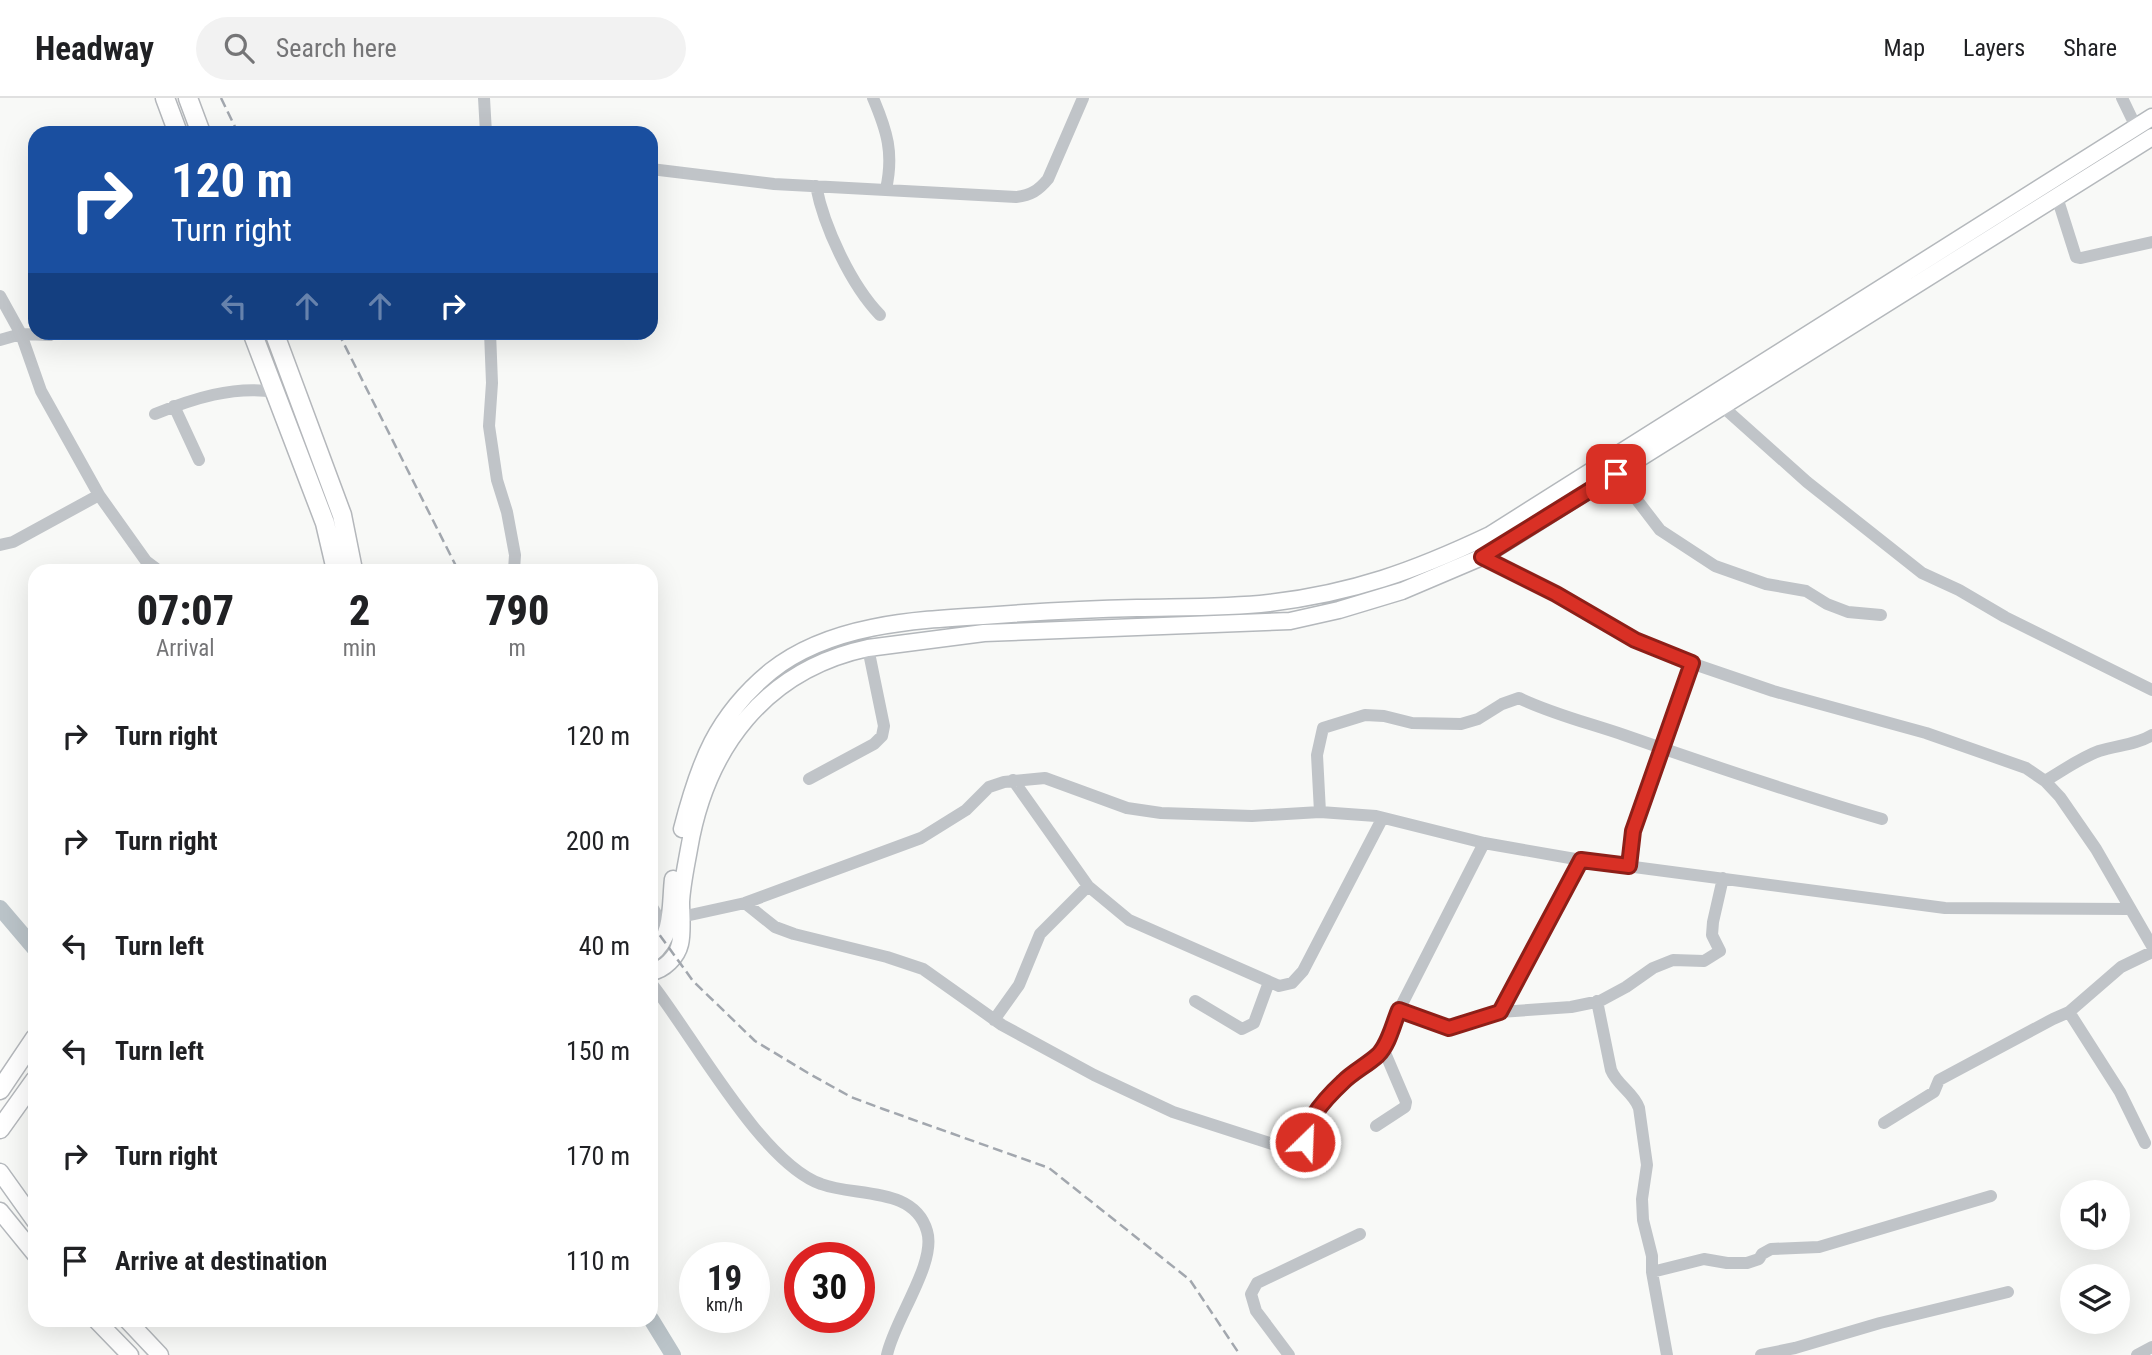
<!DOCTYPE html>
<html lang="en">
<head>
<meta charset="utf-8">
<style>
	:root { --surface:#fff; --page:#f2f2f2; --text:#202124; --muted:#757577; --line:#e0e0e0 }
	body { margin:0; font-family:"Roboto Condensed",sans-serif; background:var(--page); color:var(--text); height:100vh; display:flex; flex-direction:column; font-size:26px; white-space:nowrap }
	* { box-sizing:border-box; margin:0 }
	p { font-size:23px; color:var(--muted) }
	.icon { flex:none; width:38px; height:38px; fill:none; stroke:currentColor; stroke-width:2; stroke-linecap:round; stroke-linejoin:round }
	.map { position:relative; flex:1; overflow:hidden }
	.side { position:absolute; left:28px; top:466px; width:630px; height:763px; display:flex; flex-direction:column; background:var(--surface); border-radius:21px; box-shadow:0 7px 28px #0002 }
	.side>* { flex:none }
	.top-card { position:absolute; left:28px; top:28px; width:630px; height:214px; border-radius:21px; box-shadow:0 7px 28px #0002; background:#1a4fa0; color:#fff; overflow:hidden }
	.controls { position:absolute; left:2060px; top:1082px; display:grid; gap:14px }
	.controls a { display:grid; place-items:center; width:70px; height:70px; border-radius:50%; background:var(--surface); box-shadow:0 7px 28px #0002; font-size:35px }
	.speed { position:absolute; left:679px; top:1144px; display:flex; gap:14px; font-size:35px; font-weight:700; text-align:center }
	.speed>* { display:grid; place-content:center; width:91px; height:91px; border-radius:50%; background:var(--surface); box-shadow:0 7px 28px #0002; line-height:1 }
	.speed small { font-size:18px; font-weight:400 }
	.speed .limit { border:10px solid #d22; background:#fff; color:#111 }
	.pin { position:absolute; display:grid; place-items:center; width:60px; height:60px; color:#fff; margin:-30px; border-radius:14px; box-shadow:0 4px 10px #0006 }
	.me { position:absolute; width:77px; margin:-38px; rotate:24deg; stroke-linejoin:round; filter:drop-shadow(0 0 5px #0008) }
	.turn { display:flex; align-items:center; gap:24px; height:147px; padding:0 28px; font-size:32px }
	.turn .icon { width:91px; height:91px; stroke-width:2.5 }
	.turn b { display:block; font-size:49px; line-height:60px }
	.lanes { display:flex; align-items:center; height:66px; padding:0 28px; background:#0003; justify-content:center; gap:35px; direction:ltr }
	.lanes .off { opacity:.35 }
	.eta { display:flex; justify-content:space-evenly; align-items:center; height:119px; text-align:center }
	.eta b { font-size:42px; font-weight:800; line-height:49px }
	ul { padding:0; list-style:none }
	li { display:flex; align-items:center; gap:21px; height:105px; padding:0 28px }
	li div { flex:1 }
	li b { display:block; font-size:26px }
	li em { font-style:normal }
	header { display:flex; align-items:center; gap:42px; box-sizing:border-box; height:98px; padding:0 35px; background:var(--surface); border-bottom:2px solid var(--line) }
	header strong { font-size:33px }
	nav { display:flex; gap:38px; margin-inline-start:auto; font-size:24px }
	.search { width:490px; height:63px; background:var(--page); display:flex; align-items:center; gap:18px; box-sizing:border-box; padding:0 24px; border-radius:38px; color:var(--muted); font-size:26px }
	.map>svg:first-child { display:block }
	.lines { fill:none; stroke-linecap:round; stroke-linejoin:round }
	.river { stroke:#bac3c8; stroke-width:16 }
	.major-casing { stroke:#b4b8bc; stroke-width:19 }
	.highway-casing { stroke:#b4b7bb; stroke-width:21 }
	.minor { stroke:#c0c4c8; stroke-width:12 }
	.major { stroke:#fff; stroke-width:16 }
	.highway { stroke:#fff; stroke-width:18 }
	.rail { stroke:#a2a7ae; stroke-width:2.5; stroke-dasharray:10 5; stroke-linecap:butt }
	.route-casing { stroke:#8d1f18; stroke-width:18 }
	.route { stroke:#d93025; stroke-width:12 }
</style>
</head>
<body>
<header>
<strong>Headway</strong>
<div class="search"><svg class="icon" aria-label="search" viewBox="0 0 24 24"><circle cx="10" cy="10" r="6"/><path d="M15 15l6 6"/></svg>Search here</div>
<nav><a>Map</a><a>Layers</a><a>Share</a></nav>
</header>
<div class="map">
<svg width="2152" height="1257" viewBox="0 0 2152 1257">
	<rect width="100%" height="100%" fill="#f8f9f7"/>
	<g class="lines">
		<path class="river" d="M 0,810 L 35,851
			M 651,1221 L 673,1257"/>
		<g class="major-casing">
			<path id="major" d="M 682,731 C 699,665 716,618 771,573 C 829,527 912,522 983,518 C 1034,514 1086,511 1137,510 C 1181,509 1225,510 1269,505 C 1353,495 1414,473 1490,437 L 2152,19
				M 651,856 C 674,839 670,806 673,781
				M 651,874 C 664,872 677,859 680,846 C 683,833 681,818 681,804 C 682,786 686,768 689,751 C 706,650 765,572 868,550 L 984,535 L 1290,523 L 1339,512 L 1402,493 L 1482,459 L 2152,39
				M 0,1074 L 35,1123
				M 0,1113 L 35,1156
				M 96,1222 L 130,1257
				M 127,1222 L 160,1257"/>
		</g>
		<g class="highway-casing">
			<path id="highway" d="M 165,0 L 178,35
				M 188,0 L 201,35
				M 252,234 L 325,425 L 336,472
				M 274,234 L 342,417 L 353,472
				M 0,992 L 35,940
				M 0,1031 L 35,982"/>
		</g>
		<path class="minor" d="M 484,0 L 486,35
			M 873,0 C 887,33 894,55 886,91
			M 2122,0 L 2136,29
			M 651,71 L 774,86 L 1016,99 C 1031,97 1038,93 1048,81 L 1083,0
			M 816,88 C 824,129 851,187 880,217
			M 2057,99 L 2076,159 L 2081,160 L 2152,144
			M 0,198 L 21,236 L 41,293 L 99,397 L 146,463 L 158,472
			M 490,234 L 492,285 L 489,328 L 497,382 L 507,414 L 515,457 L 514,472
			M 0,242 L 21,236 L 50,237 L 55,234
			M 174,308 L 199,362
			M 1722,308 L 1807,384 L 1922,475 L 1959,492 L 2005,519 L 2152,592
			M 155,316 C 192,301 234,287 275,294
			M 1617,376 L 1660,432 L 1715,468 L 1766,486 L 1806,493 L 1827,506 L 1848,514 L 1881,517
			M 0,447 L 13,444 L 99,397
			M 1482,459 L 1556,496 L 1635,542 L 1691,565 L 1773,593 L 1926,635 L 2026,670 L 2045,683 L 2060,699 L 2096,751 L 2152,848
			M 809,681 L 874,646 L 882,638 L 884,628 L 868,550
			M 1013,682 L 1088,788 L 1129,822 L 1279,888 L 1292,885 L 1303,873 L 1382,721
			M 2045,683 C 2062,673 2080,660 2099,653 C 2117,647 2136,647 2152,637
			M 1320,714 L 1317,657 L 1323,630 L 1365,617 L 1384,618 L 1412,625 L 1461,626 L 1478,621 L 1502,606 L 1519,600 C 1552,616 1589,625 1624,637 C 1710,667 1795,696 1882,721
			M 1630,768 L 1633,733 L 1691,565
			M 745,805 L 775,829 L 794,836 L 887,859 L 923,871 L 1002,927 L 1094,977 L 1173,1014 L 1291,1052 L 1296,1052 L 1305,1044 L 1305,1035 L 1315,1017 L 1342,985 L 1377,957 L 1383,950 L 1399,912 L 1484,745
			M 651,807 L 667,835
			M 681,819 L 745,805 L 921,740 L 966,712 L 989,689 L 1004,684 L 1045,680 L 1127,710 L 1161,715 L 1252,718 L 1320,714 L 1376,718 L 1484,745 L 1581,762 L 1945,810 L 2129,811
			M 651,885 C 692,936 761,1065 821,1086 C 855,1099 914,1088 927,1133 C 937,1165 894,1222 887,1257
			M 1195,903 L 1242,931 L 1254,925 L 1269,884
			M 1597,903 L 1611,972 C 1617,987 1634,995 1639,1010 L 1647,1067 L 1642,1101 L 1643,1122 L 1652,1158 L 1652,1174 L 1667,1257
			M 1399,912 L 1449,930 L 1500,914 L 1571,909 L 1600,903 L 1626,889 L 1653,870 L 1673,862 L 1704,863 L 1720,853 L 1712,837 L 1713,824 L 1723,780
			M 1500,914 L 1581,762
			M 2069,914 L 2120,994 L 2145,1045
			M 994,922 L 1019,887 L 1040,836 L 1088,788
			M 1884,1025 L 1934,994 L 1939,982 L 2053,921 L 2069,914 L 2121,869 L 2152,854
			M 1376,1028 L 1405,1009 L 1406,1004 L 1383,950
			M 1652,1174 L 1704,1161 L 1727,1165 L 1747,1165 L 1759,1161 L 1762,1156 L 1771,1151 L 1819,1149 L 1991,1098
			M 1289,1257 L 1256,1213 L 1251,1196 L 1257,1185 L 1360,1136
			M 1761,1257 L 1795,1250 L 1880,1225 L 2008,1194
			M 2137,1257 L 2152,1249"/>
		<use href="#major" class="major"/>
		<use href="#highway" class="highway"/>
		<path class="rail" d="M 221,0 L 238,35
			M 338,234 L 458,472
			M 651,825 L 693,883 L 755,943 L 808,975 L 851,999 L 883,1011 L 1049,1070 L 1190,1182 L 1240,1257"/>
	</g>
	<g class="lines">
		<g class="route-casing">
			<path id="route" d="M 1305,1044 C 1304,1023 1328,998 1343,984 C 1353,974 1367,967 1378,957 C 1389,946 1393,926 1399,912 L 1449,930 L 1500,914 L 1581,762 L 1629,768 L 1633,733 L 1692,565 L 1635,542 L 1556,496 L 1482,459 L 1616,376"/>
		</g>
		<use href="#route" class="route"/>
	</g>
</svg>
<div class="controls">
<a><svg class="icon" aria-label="sound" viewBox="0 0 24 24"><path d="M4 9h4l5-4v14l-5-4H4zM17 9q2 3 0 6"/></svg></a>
<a><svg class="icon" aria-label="layers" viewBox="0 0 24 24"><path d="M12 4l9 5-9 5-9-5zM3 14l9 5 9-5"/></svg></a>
</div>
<div class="speed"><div>19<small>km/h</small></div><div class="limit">30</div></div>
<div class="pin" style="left:1616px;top:376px;background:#d93025"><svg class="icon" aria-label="arrive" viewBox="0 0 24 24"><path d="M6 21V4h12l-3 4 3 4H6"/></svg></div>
<svg class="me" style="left:1305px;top:1044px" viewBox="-20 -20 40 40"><circle r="17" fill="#d93025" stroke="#fff" stroke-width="3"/><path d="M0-11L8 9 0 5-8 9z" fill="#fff"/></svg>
<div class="top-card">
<div class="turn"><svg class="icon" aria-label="right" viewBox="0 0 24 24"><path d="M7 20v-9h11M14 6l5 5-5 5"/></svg><div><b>120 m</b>Turn right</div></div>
<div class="lanes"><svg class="icon off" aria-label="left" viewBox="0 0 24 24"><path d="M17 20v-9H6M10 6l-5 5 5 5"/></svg><svg class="icon off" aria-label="ahead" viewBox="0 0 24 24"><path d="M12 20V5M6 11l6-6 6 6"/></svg><svg class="icon off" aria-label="ahead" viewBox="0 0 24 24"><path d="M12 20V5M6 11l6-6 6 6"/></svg><svg class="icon" aria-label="right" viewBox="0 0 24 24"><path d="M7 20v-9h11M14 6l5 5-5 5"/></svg></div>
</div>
<section class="side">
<div class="eta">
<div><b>07:07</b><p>Arrival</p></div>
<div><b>2</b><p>min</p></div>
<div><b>790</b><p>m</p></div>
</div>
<ul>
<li><svg class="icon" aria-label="right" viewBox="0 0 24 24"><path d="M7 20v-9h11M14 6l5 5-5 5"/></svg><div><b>Turn right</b></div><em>120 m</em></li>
<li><svg class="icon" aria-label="right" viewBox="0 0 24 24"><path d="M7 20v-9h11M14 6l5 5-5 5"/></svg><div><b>Turn right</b></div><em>200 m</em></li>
<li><svg class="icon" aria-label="left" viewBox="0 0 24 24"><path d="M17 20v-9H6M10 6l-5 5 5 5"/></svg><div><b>Turn left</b></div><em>40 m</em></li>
<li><svg class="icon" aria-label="left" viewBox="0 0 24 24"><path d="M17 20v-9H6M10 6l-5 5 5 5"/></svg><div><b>Turn left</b></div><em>150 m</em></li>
<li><svg class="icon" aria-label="right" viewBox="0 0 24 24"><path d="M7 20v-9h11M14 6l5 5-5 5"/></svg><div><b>Turn right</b></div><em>170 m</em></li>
<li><svg class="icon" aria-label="arrive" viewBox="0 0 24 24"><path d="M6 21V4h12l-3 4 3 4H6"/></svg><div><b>Arrive at destination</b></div><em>110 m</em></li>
</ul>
</section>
</div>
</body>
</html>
